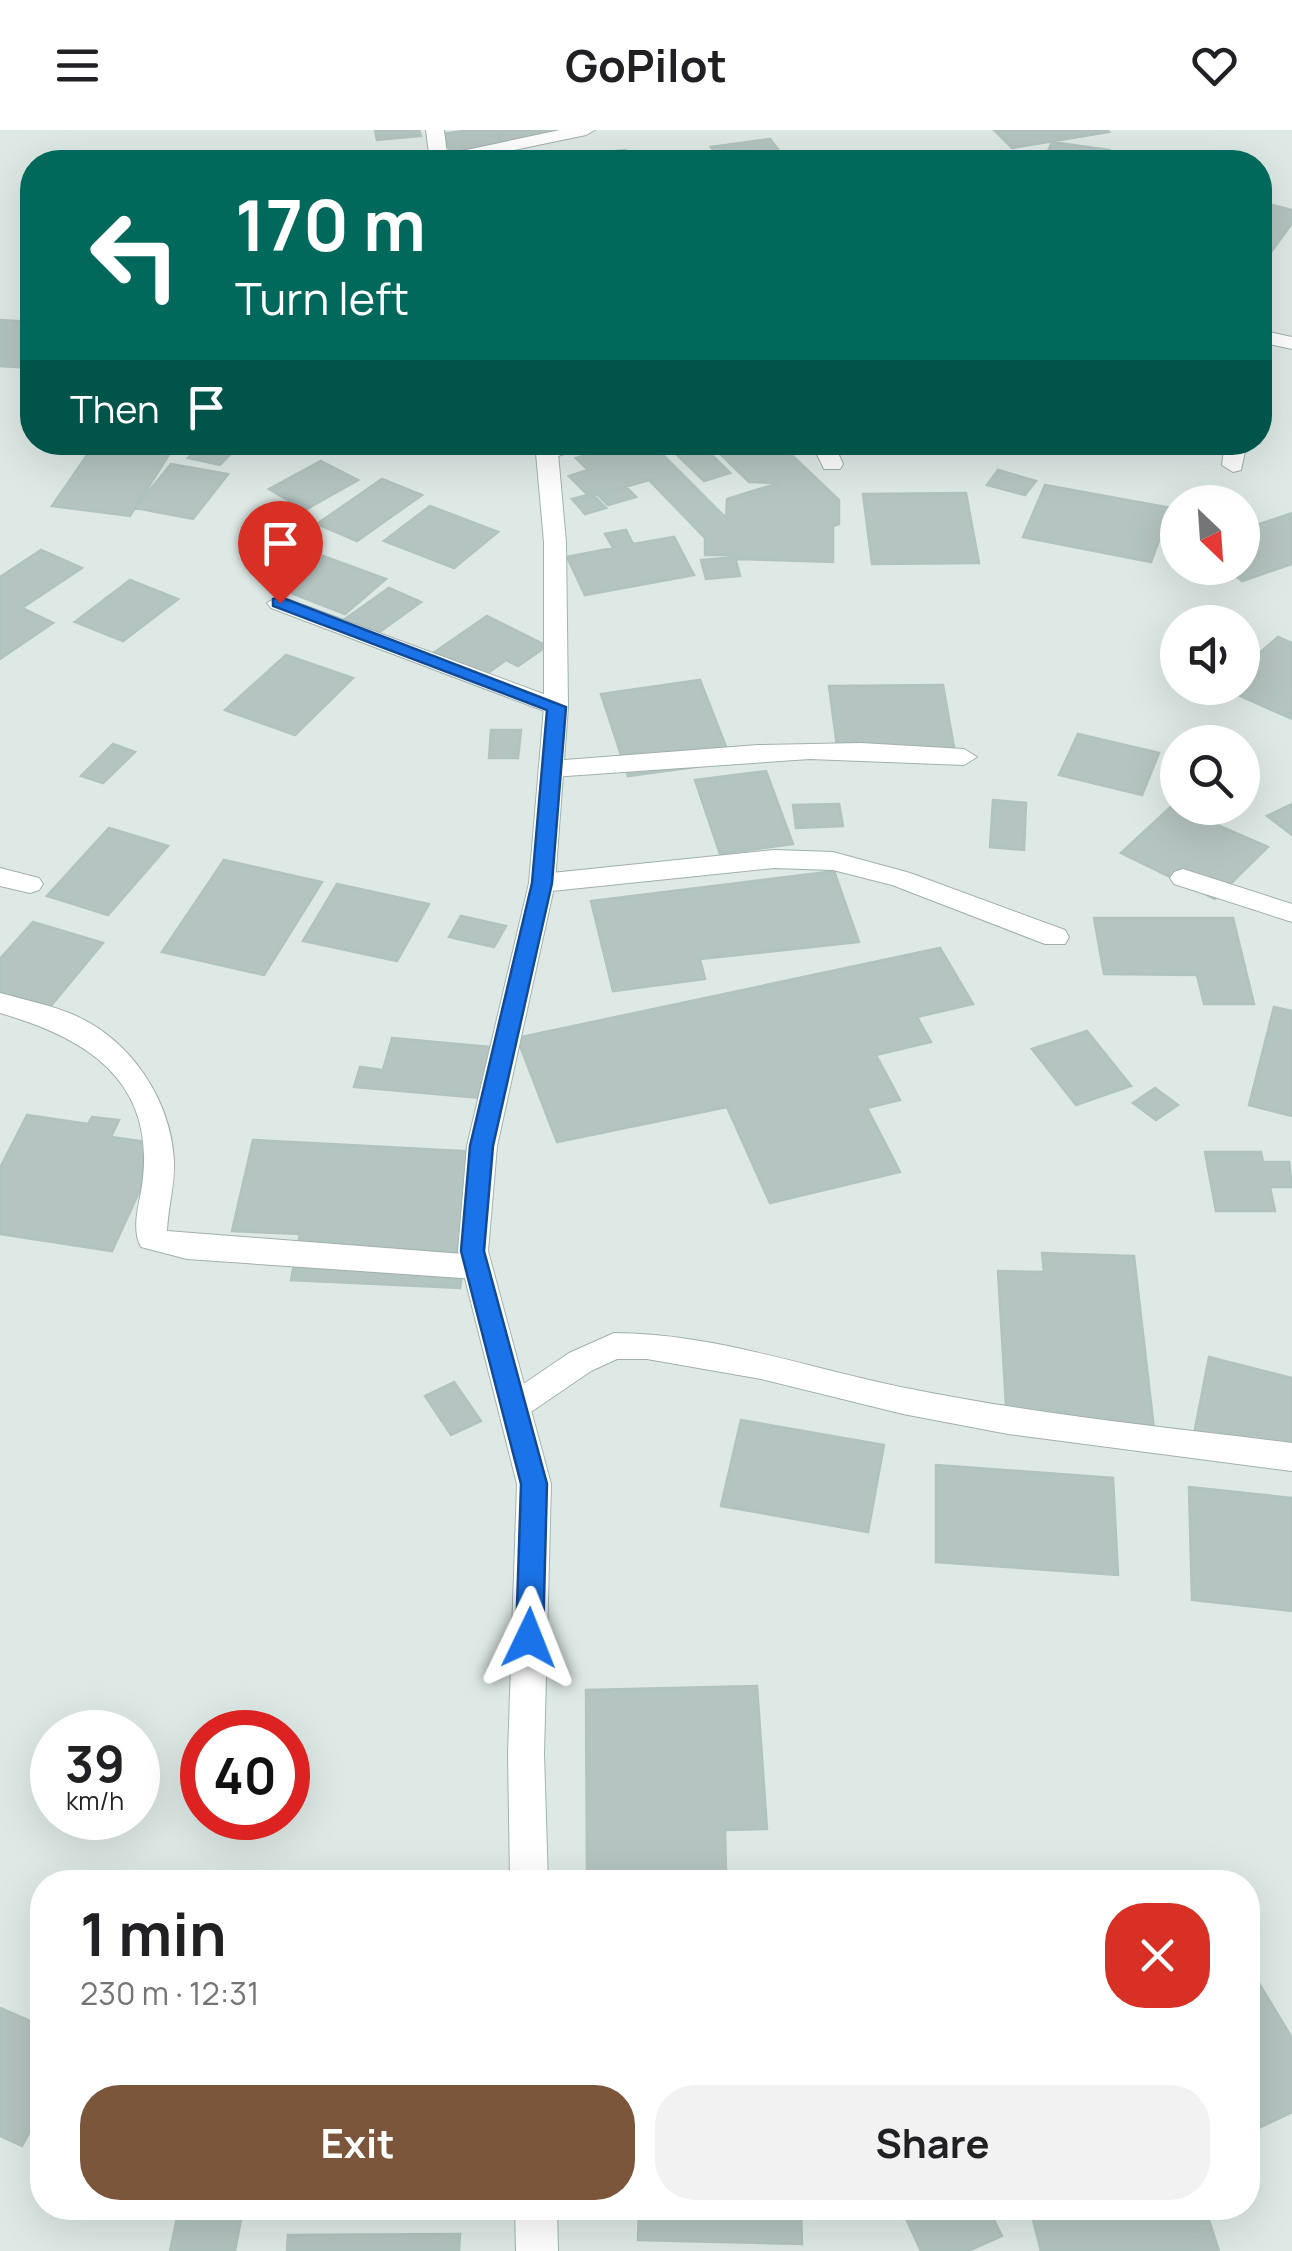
<!DOCTYPE html>
<html lang="en">
<head>
<meta charset="utf-8">
<style>
	:root { --surface:#fff; --page:#f2f2f2; --text:#202124; --muted:#757577; --accent:#7c563b }
	body { margin:0; font-family:Manrope,sans-serif; background:var(--page); color:var(--text); height:100vh; display:flex; flex-direction:column; font-size:38px; white-space:nowrap }
	* { box-sizing:border-box; margin:0 }
	p { font-size:32px; color:var(--muted) }
	.icon { flex:none; width:55px; height:55px; fill:none; stroke:currentColor; stroke-width:2; stroke-linecap:round; stroke-linejoin:round }
	.map { position:relative; flex:1; overflow:hidden }
	.side { position:absolute; left:30px; top:1740px; width:1230px; height:350px; display:flex; flex-direction:column; background:var(--surface); border-radius:40px; box-shadow:0 10px 40px #0002 }
	.side>* { flex:none }
	.guide { position:absolute; left:20px; top:20px; width:1252px; height:305px; border-radius:40px; box-shadow:0 10px 40px #0002; background:#00695c; color:#fff; overflow:hidden }
	.needle { width:65px; rotate:155deg }
	.controls { position:absolute; left:1160px; top:355px; display:grid; gap:20px }
	.controls a { display:grid; place-items:center; width:100px; height:100px; border-radius:50%; background:var(--surface); box-shadow:0 10px 40px #0002; font-size:50px }
	.speed { position:absolute; left:30px; top:1580px; display:flex; gap:20px; font-size:50px; font-weight:700; text-align:center }
	.speed>* { display:grid; place-content:center; width:130px; height:130px; border-radius:50%; background:var(--surface); box-shadow:0 10px 40px #0002; line-height:1 }
	.speed small { font-size:25px; font-weight:400 }
	.speed .limit { border:15px solid #d22; background:#fff; color:#111 }
	.pin { position:absolute; display:grid; place-items:center; width:85px; height:85px; color:#fff; margin:-102px -42px; border-radius:50% 50% 50% 0; rotate:-45deg; box-shadow:0 0 10px #0007 }
	.pin .icon { rotate:45deg }
	.me { position:absolute; width:110px; margin:-55px; rotate:2deg; stroke-linejoin:round; filter:drop-shadow(0 0 8px #0008) }
	.turn { display:flex; align-items:center; gap:35px; height:210px; padding:0 50px; font-size:45px }
	.turn .icon { width:130px; height:130px; stroke-width:2.5 }
	.turn b { display:block; font-size:70px; line-height:85px }
	.then { display:flex; align-items:center; height:95px; padding:0 50px; background:#0003; gap:20px; font-size:38px }
	.round { display:grid; place-items:center; flex:none; width:105px; height:105px; border-radius:40px; background:var(--page) }
	.summary { display:flex; align-items:center; justify-content:space-between; height:170px; padding:0 50px }
	h1 { font-size:60px; font-weight:700; line-height:75px }
	.button { display:flex; gap:20px; margin-top:auto; padding:20px 50px }
	.button a { flex:1; height:115px; border-radius:40px; background:var(--accent); color:#fff; font-size:40px; font-weight:700; line-height:115px; text-align:center }
	.button a+a { background:var(--page); color:var(--text) }
	header { display:flex; justify-content:space-between; align-items:center; height:130px; padding:0 50px; background:var(--surface); font-size:45px; font-weight:700 }
	.map>svg:first-child { display:block }
	.building { fill:#b4c4c0; stroke:#b1c3be; stroke-width:2.5 }
	.lines { fill:none; stroke-linecap:round; stroke-linejoin:round }
	.street-casing { stroke:#a1b0ae; stroke-width:2 }
	.secondary-casing { stroke:#9eb5b0; stroke-width:2 }
	.street { fill:#fff; fill-rule:evenodd }
	.secondary { fill:#fff; fill-rule:evenodd }
	.route { fill:#1a73e8; stroke:#114b97; stroke-width:2.5 }
</style>
</head>
<body>
<header><svg class="icon" aria-label="menu" viewBox="0 0 24 24"><path d="M4 6h16M4 12h16M4 18h16"/></svg>GoPilot<svg class="icon" aria-label="heart" viewBox="0 0 24 24"><path d="M12 20l-8-8c-3-5 5-10 8-4 3-6 11-1 8 4z"/></svg></header>
<div class="map">
<svg width="1292" height="2121" viewBox="0 0 1292 2121">
	<rect width="100%" height="100%" fill="#dee9e6"/>
	<path class="building" d="M 375,0 L 419,0 L 421,6 L 377,10 Z
		M 471,0 L 495,0 L 503,15 L 451,22 L 442,4 Z
		M 498,0 L 557,0 L 559,6 L 502,11 Z
		M 994,0 L 1107,0 L 1109,2 L 1012,18 Z
		M 770,9 L 788,32 L 721,32 L 711,17 Z
		M 1052,12 L 1109,20 L 1104,32 L 1083,32 L 1085,25 L 1071,23 L 1067,32 L 1043,32 Z
		M 626,20 L 631,32 L 575,32 L 572,25 Z
		M 699,22 L 707,32 L 644,30 Z
		M 1260,72 L 1292,80 L 1292,93 L 1269,125 L 1260,123 Z
		M 0,190 L 32,192 L 32,238 L 0,236 Z
		M 96,312 L 177,312 L 130,386 L 52,376 Z
		M 203,312 L 242,312 L 220,335 L 188,328 Z
		M 630,312 L 699,312 L 730,343 L 704,351 L 669,317 L 658,320 L 726,388 L 727,369 L 779,353 L 749,352 L 708,312 L 778,312 L 839,370 L 839,394 L 833,396 L 833,432 L 737,429 L 733,425 L 705,425 L 705,408 L 649,350 L 590,367 L 569,346 L 588,340 L 576,328 Z
		M 321,331 L 358,350 L 305,380 L 269,359 Z
		M 171,334 L 228,344 L 193,389 L 135,378 Z
		M 998,340 L 1036,351 L 1025,365 L 987,355 Z
		M 382,349 L 422,365 L 357,411 L 317,394 Z
		M 1045,355 L 1171,378 L 1151,432 L 1023,407 Z
		M 626,357 L 636,367 L 608,375 L 598,365 Z
		M 966,363 L 979,433 L 872,434 L 863,364 Z
		M 592,364 L 606,378 L 585,384 L 572,369 Z
		M 430,376 L 498,402 L 454,438 L 384,411 Z
		M 1292,383 L 1292,434 L 1242,451 L 1226,438 L 1242,438 L 1242,400 Z
		M 626,400 L 633,414 L 674,407 L 694,445 L 585,465 L 567,427 L 613,418 L 605,404 Z
		M 41,420 L 82,438 L 22,478 L 53,493 L 0,529 L 0,447 Z
		M 312,422 L 386,449 L 345,484 L 270,455 Z
		M 735,427 L 740,446 L 706,449 L 701,430 Z
		M 130,450 L 178,469 L 123,511 L 75,492 Z
		M 389,458 L 421,472 L 374,506 L 342,491 Z
		M 487,486 L 547,516 L 518,536 L 506,530 L 474,553 L 426,528 Z
		M 1278,507 L 1292,513 L 1292,589 L 1223,558 L 1242,558 L 1242,538 Z
		M 286,525 L 353,548 L 295,605 L 225,580 Z
		M 700,550 L 732,632 L 628,646 L 601,564 Z
		M 943,555 L 955,623 L 838,624 L 829,556 Z
		M 491,600 L 521,600 L 518,628 L 489,628 Z
		M 1078,604 L 1159,623 L 1142,665 L 1059,645 Z
		M 113,614 L 135,622 L 103,653 L 81,646 Z
		M 766,641 L 793,714 L 720,724 L 695,650 Z
		M 993,670 L 1026,673 L 1024,720 L 990,717 Z
		M 1175,673 L 1178,678 L 1268,717 L 1215,769 L 1121,723 Z
		M 839,674 L 843,696 L 796,698 L 793,675 Z
		M 1292,674 L 1292,705 L 1267,686 Z
		M 109,698 L 168,716 L 108,785 L 47,766 Z
		M 224,730 L 322,752 L 264,845 L 162,822 Z
		M 834,741 L 859,812 L 700,829 L 705,849 L 613,861 L 591,771 Z
		M 337,754 L 429,774 L 397,831 L 303,811 Z
		M 461,786 L 506,796 L 494,817 L 449,807 Z
		M 1094,788 L 1233,788 L 1254,874 L 1204,874 L 1197,845 L 1104,844 Z
		M 33,792 L 103,813 L 40,889 L 0,876 L 0,829 Z
		M 940,818 L 973,874 L 917,887 L 931,912 L 876,925 L 900,970 L 867,978 L 900,1042 L 770,1073 L 727,977 L 557,1012 L 517,908 Z
		M 1274,877 L 1292,881 L 1292,986 L 1249,975 Z
		M 1087,901 L 1131,956 L 1076,975 L 1032,919 Z
		M 392,908 L 492,917 L 480,968 L 354,957 L 360,937 L 383,940 Z
		M 1155,958 L 1178,975 L 1156,990 L 1133,973 Z
		M 27,985 L 88,994 L 92,987 L 119,990 L 111,1007 L 161,1014 L 112,1121 L 0,1104 L 0,1038 Z
		M 253,1010 L 480,1022 L 460,1158 L 291,1150 L 300,1104 L 232,1101 Z
		M 1205,1022 L 1261,1022 L 1263,1032 L 1289,1032 L 1292,1057 L 1270,1057 L 1275,1081 L 1216,1081 Z
		M 1042,1123 L 1134,1126 L 1154,1299 L 1007,1292 L 998,1141 L 1044,1142 Z
		M 1209,1227 L 1292,1248 L 1292,1329 L 1194,1304 Z
		M 454,1252 L 481,1291 L 451,1305 L 425,1266 Z
		M 741,1290 L 884,1315 L 868,1402 L 721,1376 Z
		M 936,1335 L 1113,1348 L 1118,1445 L 936,1432 Z
		M 1189,1357 L 1292,1368 L 1292,1481 L 1192,1470 Z
		M 757,1556 L 767,1699 L 725,1700 L 726,1742 L 587,1746 L 586,1560 Z
		M 1248,1835 L 1292,1908 L 1292,1982 L 1248,2003 Z
		M 0,1878 L 42,1896 L 42,1980 L 22,2016 L 0,2006 Z
		M 179,2078 L 243,2079 L 235,2121 L 170,2121 Z
		M 639,2078 L 801,2078 L 802,2114 L 638,2110 Z
		M 901,2078 L 988,2078 L 1002,2106 L 968,2121 L 921,2121 Z
		M 1030,2078 L 1205,2078 L 1219,2121 L 1041,2121 Z
		M 460,2104 L 459,2121 L 287,2121 L 288,2105 Z"/>
	<g class="lines">
		<g class="street-casing">
			<path id="street" d="M 560,0 L 595,0 L 586,5 L 457,32 L 429,31 L 438,26 Z
				M 1260,200 L 1292,207 L 1292,219 L 1260,212 Z
				M 563,312 L 598,312 L 547,330 L 536,324 Z
				M 811,312 L 833,312 L 843,334 L 840,339 L 824,339 Z
				M 1225,312 L 1247,312 L 1241,340 L 1233,342 L 1222,335 Z
				M 279,466 L 565,572 L 568,577 L 565,582 L 547,582 L 271,478 L 267,473 Z
				M 861,613 L 964,619 L 977,627 L 964,635 L 810,629 L 552,647 L 539,639 L 552,631 L 758,615 Z
				M 774,720 L 833,722 L 910,743 L 1065,800 L 1069,807 L 1065,814 L 1045,814 L 892,755 L 833,740 L 774,738 L 542,762 L 533,759 L 529,753 L 533,747 L 542,744 Z
				M 0,738 L 39,748 L 43,754 L 39,760 L 30,763 L 0,756 Z
				M 1183,739 L 1292,774 L 1292,792 L 1174,754 L 1170,748 L 1174,742 Z
				M 0,863 C 25,870 51,875 74,885 C 131,910 171,970 174,1031 C 175,1055 168,1077 167,1101 L 476,1125 L 487,1129 L 491,1137 L 487,1145 L 476,1149 L 187,1129 L 141,1117 C 130,1097 141,1070 143,1048 C 154,948 83,907 0,883 Z
				M 614,1203 C 713,1203 810,1239 906,1258 C 1033,1284 1163,1297 1292,1313 L 1292,1341 L 1008,1304 L 903,1284 L 761,1249 L 647,1229 L 617,1229 L 591,1241 L 525,1286 L 514,1290 L 503,1286 L 498,1277 L 503,1268 L 569,1223 Z"/>
		</g>
		<g class="secondary-casing">
			<path id="secondary" d="M 426,0 L 444,0 L 448,32 L 430,32 Z
				M 535,312 L 557,312 L 566,412 L 568,577 L 555,753 L 497,1016 L 488,1121 L 551,1354 L 544,1624 L 548,1752 L 510,1752 L 508,1624 L 517,1354 L 458,1121 L 467,1016 L 529,753 L 544,577 L 544,412 Z
				M 515,2078 L 557,2078 L 558,2121 L 516,2121 Z"/>
		</g>
		<use href="#street" class="street"/>
		<use href="#secondary" class="secondary"/>
	</g>
	<path class="route" d="M 280,467 L 566,577 L 552,753 L 493,1016 L 484,1121 L 547,1354 L 543,1508 L 539,1517 L 529,1520 L 520,1517 L 516,1508 L 521,1354 L 461,1121 L 470,1016 L 532,753 L 547,580 L 273,476 L 273,469 Z"/>
</svg>
<div class="controls">
<a><svg class="needle" viewBox="-14 -14 28 28"><path d="M0-13l5 13h-10z" fill="#e53935"/><path d="M0 13l5-13h-10z" fill="#757577"/></svg></a>
<a><svg class="icon" aria-label="sound" viewBox="0 0 24 24"><path d="M4 9h4l5-4v14l-5-4H4zM17 9q2 3 0 6"/></svg></a>
<a><svg class="icon" aria-label="search" viewBox="0 0 24 24"><circle cx="10" cy="10" r="6"/><path d="M15 15l6 6"/></svg></a>
</div>
<div class="speed"><div>39<small>km/h</small></div><div class="limit">40</div></div>
<div class="pin" style="left:280px;top:473px;background:#d93025"><svg class="icon" aria-label="arrive" viewBox="0 0 24 24"><path d="M6 21V4h12l-3 4 3 4H6"/></svg></div>
<svg class="me" style="left:529px;top:1508px" viewBox="-20 -20 40 40"><path d="M0-17L14 15 0 8-14 15z" fill="#1a73e8" stroke="#fff" stroke-width="4"/></svg>
<div class="guide">
<div class="turn"><svg class="icon" aria-label="left" viewBox="0 0 24 24"><path d="M17 20v-9H6M10 6l-5 5 5 5"/></svg><div><b>170 m</b>Turn left</div></div>
<div class="then">Then<svg class="icon" aria-label="arrive" viewBox="0 0 24 24"><path d="M6 21V4h12l-3 4 3 4H6"/></svg></div>
</div>
<section class="side">
<div class="summary"><div><h1>1 min</h1><p>230 m · 12:31</p></div><a class="round" style="background:#d93025;color:#fff"><svg class="icon" aria-label="close" viewBox="0 0 24 24"><path d="M6 6l12 12M18 6L6 18"/></svg></a></div>
<div class="button"><a>Exit</a><a>Share</a></div>
</section>
</div>
</body>
</html>
